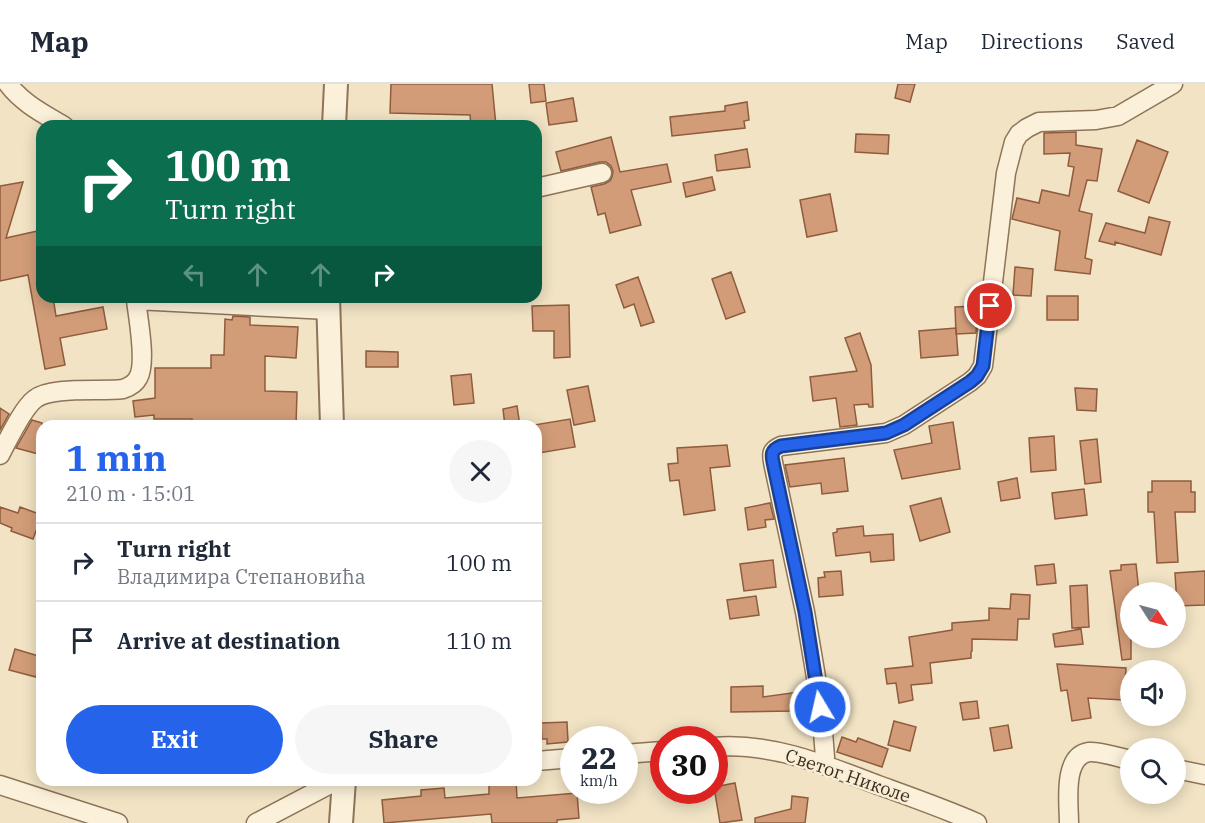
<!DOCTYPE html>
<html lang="en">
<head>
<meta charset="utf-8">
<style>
	:root { --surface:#fff; --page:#f6f6f7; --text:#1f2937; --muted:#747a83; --line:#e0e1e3; --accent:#2563eb }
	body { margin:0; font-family:"IBM Plex Serif",serif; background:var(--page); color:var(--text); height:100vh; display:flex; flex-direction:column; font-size:22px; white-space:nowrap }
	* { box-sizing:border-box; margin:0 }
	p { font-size:20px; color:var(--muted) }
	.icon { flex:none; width:33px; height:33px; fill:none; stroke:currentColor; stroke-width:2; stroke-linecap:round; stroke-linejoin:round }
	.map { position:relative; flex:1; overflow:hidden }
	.drawer { position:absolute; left:36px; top:336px; width:506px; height:366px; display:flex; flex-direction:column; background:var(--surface); border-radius:18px; box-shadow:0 3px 15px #0003 }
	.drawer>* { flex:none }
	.guide { position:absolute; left:36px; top:36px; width:506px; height:183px; border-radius:18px; box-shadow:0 3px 15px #0003; background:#0b6e4f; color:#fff; overflow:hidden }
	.needle { width:39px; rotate:126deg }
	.fabs { position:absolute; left:1120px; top:498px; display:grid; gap:12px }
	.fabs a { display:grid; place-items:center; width:66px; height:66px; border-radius:50%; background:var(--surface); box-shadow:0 3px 15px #0003; font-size:30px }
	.speed { position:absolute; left:560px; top:642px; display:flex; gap:12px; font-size:30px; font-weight:700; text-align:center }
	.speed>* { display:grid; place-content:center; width:78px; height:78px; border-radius:50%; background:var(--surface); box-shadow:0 3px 15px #0003; line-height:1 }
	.speed small { font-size:15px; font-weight:400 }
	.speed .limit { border:9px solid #d22; background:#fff; color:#111 }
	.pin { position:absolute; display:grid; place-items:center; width:51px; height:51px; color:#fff; margin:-26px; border:3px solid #fff; border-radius:50%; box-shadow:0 2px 6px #0007 }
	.me { position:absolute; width:66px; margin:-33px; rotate:351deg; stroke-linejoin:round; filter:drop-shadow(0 0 4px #0008) }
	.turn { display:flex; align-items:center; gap:21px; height:126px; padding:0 30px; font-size:27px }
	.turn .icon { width:78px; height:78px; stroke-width:2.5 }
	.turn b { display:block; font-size:42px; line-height:51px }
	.lanes { display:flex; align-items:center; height:57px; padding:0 30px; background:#0003; justify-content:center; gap:30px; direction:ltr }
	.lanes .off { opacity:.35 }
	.round { display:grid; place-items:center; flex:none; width:63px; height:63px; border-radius:32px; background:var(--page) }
	.overview { display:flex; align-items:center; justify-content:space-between; height:102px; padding:0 30px }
	h1 { font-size:36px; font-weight:700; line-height:45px; color:var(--accent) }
	.cta { display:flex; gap:12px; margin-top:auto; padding:12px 30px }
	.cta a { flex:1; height:69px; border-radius:36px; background:var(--accent); color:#fff; font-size:24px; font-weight:700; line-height:69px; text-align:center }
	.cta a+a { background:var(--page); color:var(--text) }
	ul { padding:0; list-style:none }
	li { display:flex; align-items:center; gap:18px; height:78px; padding:0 30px; border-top:2px solid var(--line) }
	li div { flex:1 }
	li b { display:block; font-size:22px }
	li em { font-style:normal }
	header { display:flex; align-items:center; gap:36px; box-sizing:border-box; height:84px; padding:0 30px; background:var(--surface); border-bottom:2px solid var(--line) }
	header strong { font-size:28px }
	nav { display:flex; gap:33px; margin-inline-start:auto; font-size:21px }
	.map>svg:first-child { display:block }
	.building { fill:#d29c78; stroke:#8f5c3d; stroke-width:1.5 }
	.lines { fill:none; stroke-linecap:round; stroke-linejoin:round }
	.minor-casing { stroke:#8e7459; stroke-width:21 }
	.tertiary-casing { stroke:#8e7459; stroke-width:26 }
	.minor { stroke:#fbf0d9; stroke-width:18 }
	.tertiary { stroke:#fbf0d9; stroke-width:22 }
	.route-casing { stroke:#184099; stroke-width:15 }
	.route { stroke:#2563eb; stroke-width:10 }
	.labels { text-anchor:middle; stroke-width:5; stroke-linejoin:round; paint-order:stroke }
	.street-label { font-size:18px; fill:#3d2c1e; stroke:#f8edd5 }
</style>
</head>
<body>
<header>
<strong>Map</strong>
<nav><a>Map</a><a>Directions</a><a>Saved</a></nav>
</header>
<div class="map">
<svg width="1205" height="739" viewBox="0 0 1205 739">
	<rect width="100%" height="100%" fill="#f1e3c4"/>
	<path class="building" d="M 391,0 L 492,0 L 496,42 L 471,42 L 470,31 L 390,29 Z
		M 529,0 L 544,0 L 546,17 L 531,19 Z
		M 898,0 L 915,0 L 910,18 L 895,14 Z
		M 573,14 L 577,37 L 549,41 L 546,19 Z
		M 747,18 L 749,36 L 744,37 L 745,44 L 672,52 L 670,33 L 725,27 L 725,22 Z
		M 1076,48 L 1076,61 L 1102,65 L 1097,97 L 1087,96 L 1079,127 L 1092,130 L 1085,174 L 1092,176 L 1090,190 L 1055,186 L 1060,147 L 1012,135 L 1017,114 L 1039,119 L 1042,106 L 1069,112 L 1074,83 L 1068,82 L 1070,69 L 1044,70 L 1044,49 Z
		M 856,50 L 889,51 L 888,70 L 855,68 Z
		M 611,53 L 620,88 L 667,80 L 671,98 L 631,106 L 641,141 L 610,149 L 605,129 L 598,131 L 591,103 L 604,100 L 610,97 L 612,93 L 613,87 L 611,82 L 606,78 L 600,78 L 561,87 L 556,68 Z
		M 1137,56 L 1168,68 L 1149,119 L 1118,107 Z
		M 747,65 L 750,83 L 717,87 L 715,71 Z
		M 712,93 L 715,106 L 686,113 L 683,99 Z
		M 23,98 L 6,154 L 42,146 L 42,213 L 53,213 L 56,232 L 103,223 L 107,245 L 60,254 L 65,281 L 45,285 L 28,191 L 0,197 L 0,102 Z
		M 830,110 L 837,147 L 807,153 L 800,116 Z
		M 1149,133 L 1170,138 L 1161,171 L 1115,158 L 1115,161 L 1099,157 L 1106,139 L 1145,149 Z
		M 1015,183 L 1033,185 L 1031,212 L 1013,211 Z
		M 731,188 L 745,228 L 726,235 L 712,195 Z
		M 638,193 L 654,238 L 641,242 L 634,220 L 624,224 L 616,201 Z
		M 1047,212 L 1078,212 L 1078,236 L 1047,236 Z
		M 569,221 L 570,273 L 554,274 L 554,247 L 533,247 L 532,222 Z
		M 976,222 L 976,235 L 977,235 L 976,249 L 956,250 L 955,223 Z
		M 233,232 L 250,233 L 250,241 L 298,243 L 296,274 L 265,272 L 265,307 L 297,308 L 296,342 L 254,341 L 225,342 L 225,338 L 192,338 L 192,335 L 154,335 L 154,331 L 135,333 L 133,317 L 155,314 L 155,284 L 211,284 L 211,271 L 224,271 L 225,235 L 232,236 Z
		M 956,244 L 958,271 L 921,274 L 919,247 Z
		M 860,249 L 871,281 L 873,323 L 869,323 L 868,320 L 854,321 L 857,341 L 840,343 L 836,314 L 813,317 L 810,293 L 857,287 L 845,254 Z
		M 366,267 L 398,268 L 398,283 L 366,283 Z
		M 471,290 L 474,319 L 454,321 L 451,292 Z
		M 588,302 L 595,337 L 574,341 L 567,306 Z
		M 1075,304 L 1097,305 L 1096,327 L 1077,326 Z
		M 517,322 L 520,342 L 505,342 L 503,325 Z
		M 0,324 L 9,330 L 0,346 Z
		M 570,335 L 575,363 L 539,369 L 534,341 Z
		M 32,336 L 42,339 L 42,371 L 16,364 Z
		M 953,338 L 960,385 L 902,395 L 894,366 L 932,359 L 929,342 Z
		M 1054,352 L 1056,386 L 1031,388 L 1029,354 Z
		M 1097,355 L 1101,398 L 1085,400 L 1080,357 Z
		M 727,361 L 730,382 L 710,384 L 715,426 L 684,431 L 679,396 L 670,397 L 668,380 L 678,379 L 677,364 Z
		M 844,374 L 848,407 L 822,410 L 821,399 L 790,403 L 785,381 Z
		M 1017,394 L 1020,414 L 1001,417 L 998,398 Z
		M 1152,397 L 1191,397 L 1191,408 L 1195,408 L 1195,428 L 1175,428 L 1178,478 L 1157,479 L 1154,428 L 1148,428 L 1148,408 L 1152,408 Z
		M 1084,405 L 1087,431 L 1055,435 L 1052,409 Z
		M 941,414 L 950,448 L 920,457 L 910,422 Z
		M 770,419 L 774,435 L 765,436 L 766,443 L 748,446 L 745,424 Z
		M 0,423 L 18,429 L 20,423 L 42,431 L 33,455 L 11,447 L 12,444 L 0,439 Z
		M 863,442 L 864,452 L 893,450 L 894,476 L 871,478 L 870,468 L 836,472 L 833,449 L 837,448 L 837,445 Z
		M 773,476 L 776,503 L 744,507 L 740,480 Z
		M 1054,480 L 1056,499 L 1037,501 L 1035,482 Z
		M 1136,480 L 1139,508 L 1131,508 L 1131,575 L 1122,576 L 1110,487 L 1121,486 L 1121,481 Z
		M 841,487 L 843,511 L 819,513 L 818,494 L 825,493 L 824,488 Z
		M 1205,487 L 1205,521 L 1177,522 L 1175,489 Z
		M 1087,501 L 1089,543 L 1072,544 L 1070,502 Z
		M 1011,510 L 1030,511 L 1029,535 L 1018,535 L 1017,556 L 972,555 L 972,567 L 971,568 L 971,574 L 930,579 L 932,599 L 911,601 L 913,616 L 899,619 L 896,599 L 887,600 L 885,585 L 913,582 L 909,553 L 952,546 L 952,539 L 989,536 L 989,524 L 1010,525 Z
		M 756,512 L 759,531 L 730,535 L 727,516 Z
		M 1081,545 L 1083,560 L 1055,563 L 1053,550 Z
		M 15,565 L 42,573 L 36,593 L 9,586 Z
		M 1057,580 L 1126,584 L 1124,616 L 1088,614 L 1091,634 L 1072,637 L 1067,606 L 1061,607 Z
		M 763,602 L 763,613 L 806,607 L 808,625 L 793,627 L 731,628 L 731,603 Z
		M 977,617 L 979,634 L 963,636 L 960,619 Z
		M 894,637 L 916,643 L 910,667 L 888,661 Z
		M 567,638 L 568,658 L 547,660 L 547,655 L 542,655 L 541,639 Z
		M 1008,641 L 1012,664 L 994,667 L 990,644 Z
		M 842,653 L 856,658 L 858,654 L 888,665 L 882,683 L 837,668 Z
		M 516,696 L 517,714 L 577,709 L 579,734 L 557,736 L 557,739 L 492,739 L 491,730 L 384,739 L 382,716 L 421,712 L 421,706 L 444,704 L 445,714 L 489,710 L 489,697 Z
		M 735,699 L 742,736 L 720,739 L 714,703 Z
		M 792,712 L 808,714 L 805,739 L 755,739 L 755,734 L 791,725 Z"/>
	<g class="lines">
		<g class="minor-casing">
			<path id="minor" d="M 8,0 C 22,19 44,30 64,42
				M 536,104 L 602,89
				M 135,213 L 136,216 L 328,226
				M 0,371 C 8,356 22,325 35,315 C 51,302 101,308 123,305 C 129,303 135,300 138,294 C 147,279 138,234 136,216
				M 714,663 C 771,658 826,681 878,701 C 911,713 945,725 977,739
				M 624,670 L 663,667
				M 536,677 L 573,674
				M 822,680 L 825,673 L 821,623 L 805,528 L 774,383 C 772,372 769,367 781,362 L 886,349 L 904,341 L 970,298 L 977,292 L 983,282 L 1006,89 L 1014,58 L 1019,50 L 1027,44 L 1039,38 L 1096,36 L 1118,32 L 1173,0
				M 1176,685 L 1205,691
				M 0,701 L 118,739
				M 256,739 L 338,696
				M 1069,739 C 1069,720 1062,672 1089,668 C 1100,667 1120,674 1131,676"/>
		</g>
		<g class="tertiary-casing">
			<path id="tertiary" d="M 334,42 L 336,0
				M 328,213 L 332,342
				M 341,739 L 344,696"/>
		</g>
		<use href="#minor" class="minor"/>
		<use href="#tertiary" class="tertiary"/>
	</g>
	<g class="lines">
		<g class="route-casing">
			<path id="route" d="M 820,623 L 805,528 L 774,383 C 772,372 769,367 781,362 L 886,349 L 904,341 L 970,298 L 977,292 L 983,282 L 990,222"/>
		</g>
		<use href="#route" class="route"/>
	</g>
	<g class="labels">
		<g class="street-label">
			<text transform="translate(848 692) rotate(19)" y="6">Светог Николе</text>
		</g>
	</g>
</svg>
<div class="fabs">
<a><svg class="needle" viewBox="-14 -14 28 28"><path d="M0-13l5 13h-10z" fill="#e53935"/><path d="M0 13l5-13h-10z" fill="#747a83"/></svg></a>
<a><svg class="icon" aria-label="sound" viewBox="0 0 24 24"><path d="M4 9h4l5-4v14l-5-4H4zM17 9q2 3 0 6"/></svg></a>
<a><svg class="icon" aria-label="search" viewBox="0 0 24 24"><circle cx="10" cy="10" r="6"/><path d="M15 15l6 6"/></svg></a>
</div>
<div class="speed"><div>22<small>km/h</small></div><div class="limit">30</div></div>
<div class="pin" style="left:990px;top:222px;background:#d93025"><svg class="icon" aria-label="arrive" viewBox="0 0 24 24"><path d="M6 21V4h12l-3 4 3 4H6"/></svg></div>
<svg class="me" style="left:820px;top:623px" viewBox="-20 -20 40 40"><circle r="17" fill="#2563eb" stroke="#fff" stroke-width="3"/><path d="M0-11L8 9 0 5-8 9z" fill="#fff"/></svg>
<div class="guide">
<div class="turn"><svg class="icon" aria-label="right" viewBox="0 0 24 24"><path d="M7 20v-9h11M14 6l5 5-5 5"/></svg><div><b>100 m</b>Turn right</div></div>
<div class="lanes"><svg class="icon off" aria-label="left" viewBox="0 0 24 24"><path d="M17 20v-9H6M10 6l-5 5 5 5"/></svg><svg class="icon off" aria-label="ahead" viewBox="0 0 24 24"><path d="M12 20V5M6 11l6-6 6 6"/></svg><svg class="icon off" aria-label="ahead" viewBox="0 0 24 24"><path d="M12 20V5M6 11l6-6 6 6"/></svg><svg class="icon" aria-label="right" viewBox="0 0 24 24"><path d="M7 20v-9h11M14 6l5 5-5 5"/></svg></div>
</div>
<section class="drawer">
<div class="overview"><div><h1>1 min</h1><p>210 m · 15:01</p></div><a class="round"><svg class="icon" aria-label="close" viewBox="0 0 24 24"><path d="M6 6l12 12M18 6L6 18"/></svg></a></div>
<ul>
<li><svg class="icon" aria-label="right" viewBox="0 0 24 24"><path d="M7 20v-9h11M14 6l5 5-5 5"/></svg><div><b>Turn right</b><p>Владимира Степановића</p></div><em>100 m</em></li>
<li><svg class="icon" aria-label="arrive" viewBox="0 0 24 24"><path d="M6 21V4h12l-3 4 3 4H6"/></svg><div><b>Arrive at destination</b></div><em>110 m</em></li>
</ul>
<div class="cta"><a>Exit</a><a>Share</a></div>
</section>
</div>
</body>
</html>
